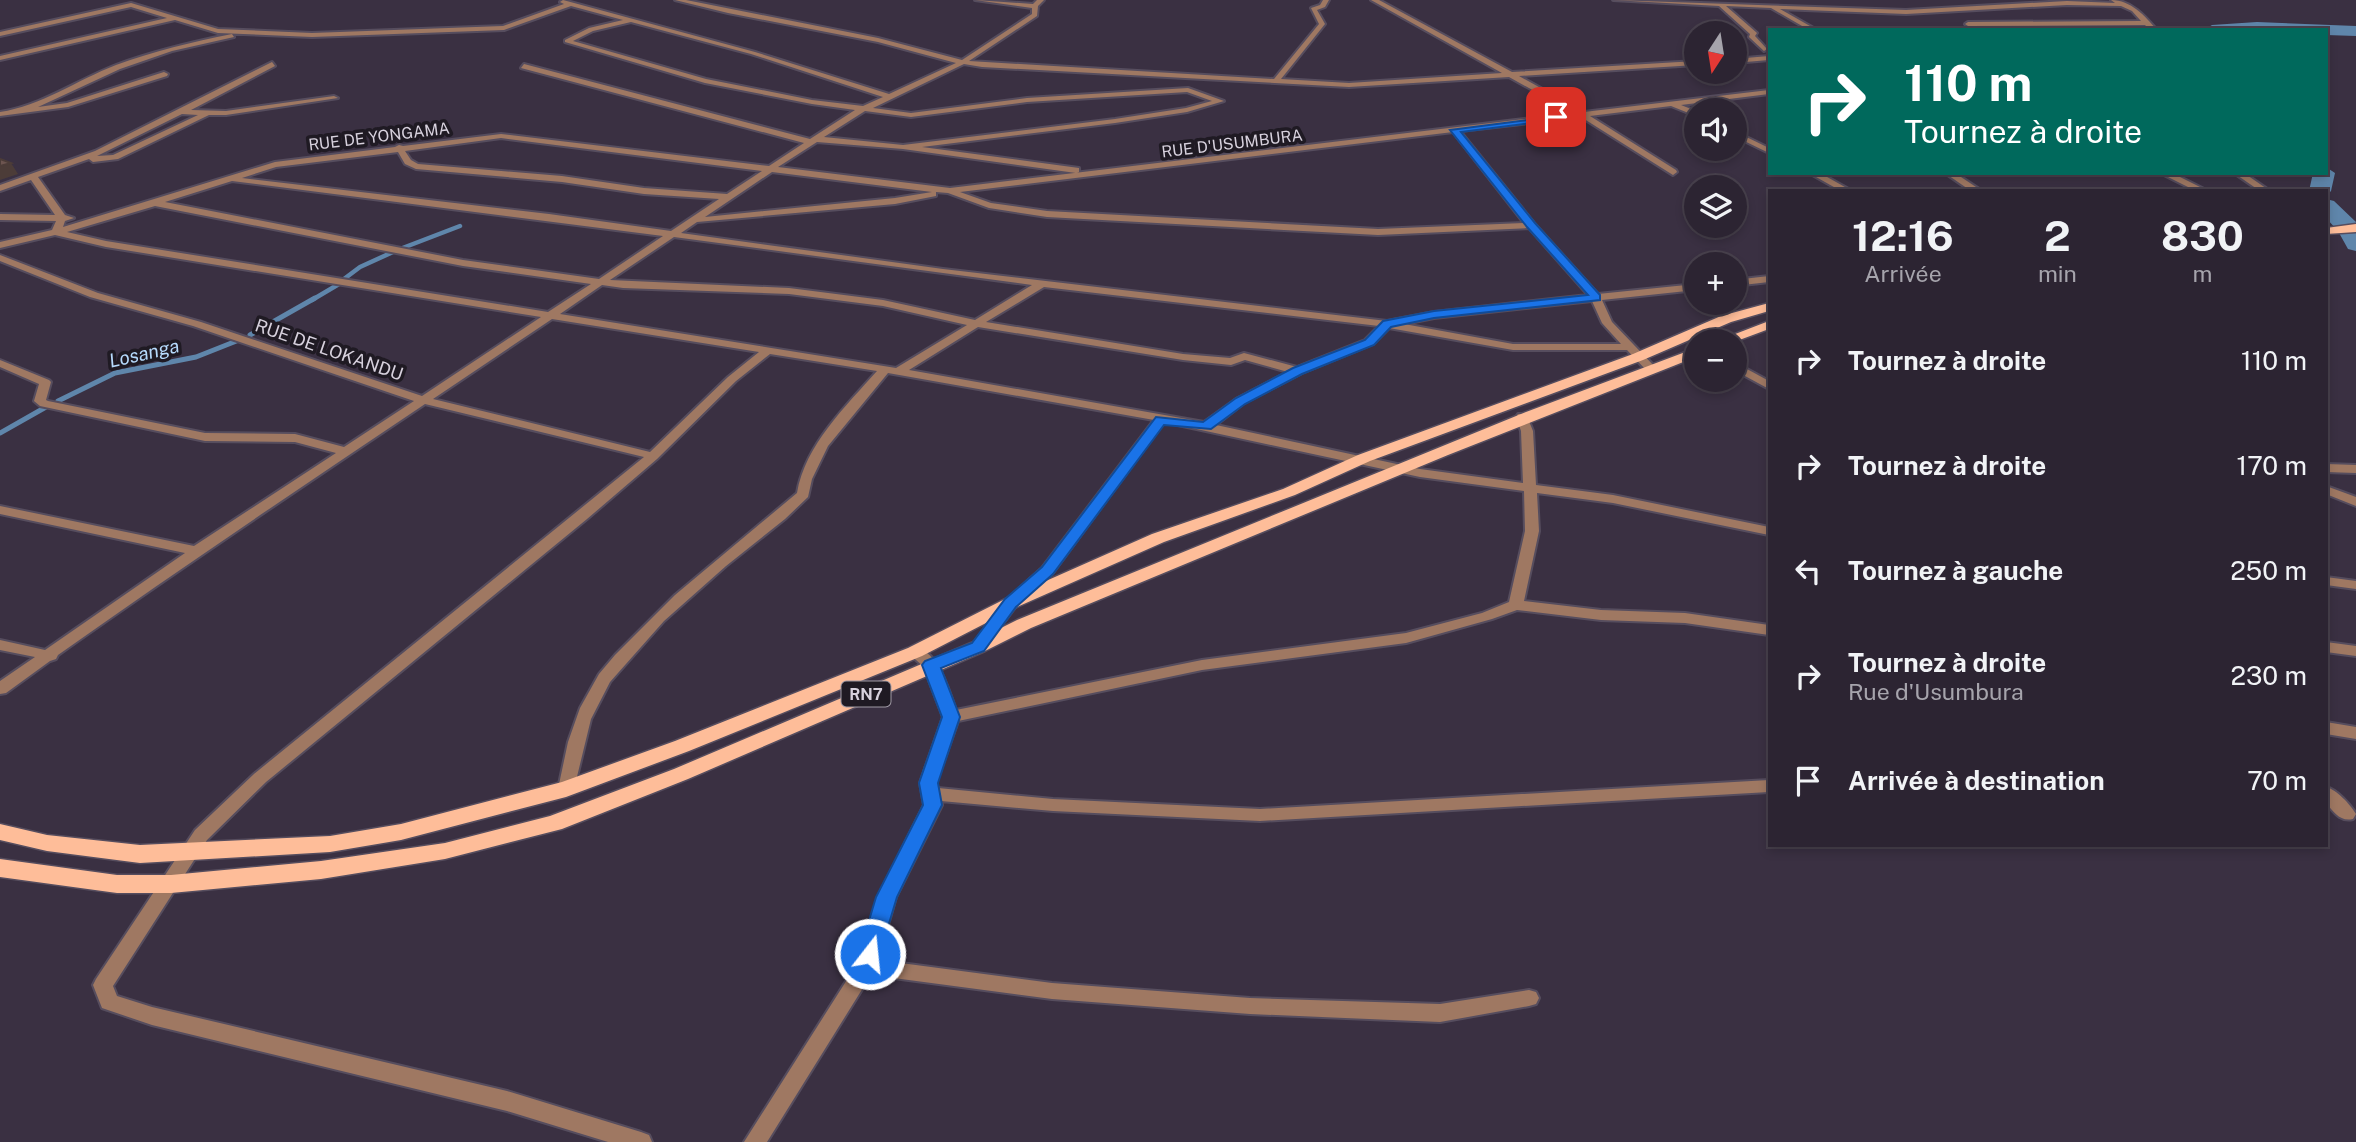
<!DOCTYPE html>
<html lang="fr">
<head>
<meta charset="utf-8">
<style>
	:root { --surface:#2c2432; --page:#342c3a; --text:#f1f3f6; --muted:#a6a4ac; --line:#48414d }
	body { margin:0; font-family:"Public Sans",sans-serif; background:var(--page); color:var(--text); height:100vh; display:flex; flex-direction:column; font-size:26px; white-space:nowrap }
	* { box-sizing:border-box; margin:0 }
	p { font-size:23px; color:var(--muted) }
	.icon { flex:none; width:38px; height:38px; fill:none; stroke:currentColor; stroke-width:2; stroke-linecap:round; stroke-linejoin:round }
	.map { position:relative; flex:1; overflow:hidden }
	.sheet { position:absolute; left:1768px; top:189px; width:560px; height:658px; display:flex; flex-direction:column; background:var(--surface); border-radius:0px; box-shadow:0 4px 10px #0003,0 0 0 2px var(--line) }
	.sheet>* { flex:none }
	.guide { position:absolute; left:1768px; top:28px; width:560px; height:147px; border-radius:0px; box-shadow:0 4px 10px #0003,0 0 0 2px var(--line); background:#00695c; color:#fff; overflow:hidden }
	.needle { width:46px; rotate:192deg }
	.controls { position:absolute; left:1684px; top:21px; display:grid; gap:14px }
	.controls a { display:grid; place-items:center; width:63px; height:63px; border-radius:50%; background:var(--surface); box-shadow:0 4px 10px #0003,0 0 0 2px var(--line); font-size:35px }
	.pin { position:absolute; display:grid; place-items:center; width:60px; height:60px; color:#fff; margin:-30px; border-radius:14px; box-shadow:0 4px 10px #0006 }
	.me { position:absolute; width:77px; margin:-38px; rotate:16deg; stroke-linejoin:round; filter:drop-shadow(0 0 5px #0008) }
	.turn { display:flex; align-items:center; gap:24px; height:147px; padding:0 21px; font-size:32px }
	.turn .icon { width:91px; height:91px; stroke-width:2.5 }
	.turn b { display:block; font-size:49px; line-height:60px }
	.eta { display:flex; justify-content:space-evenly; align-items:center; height:119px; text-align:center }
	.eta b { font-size:42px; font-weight:700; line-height:49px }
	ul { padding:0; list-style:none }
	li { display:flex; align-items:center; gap:21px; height:105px; padding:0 21px }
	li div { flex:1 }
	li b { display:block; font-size:26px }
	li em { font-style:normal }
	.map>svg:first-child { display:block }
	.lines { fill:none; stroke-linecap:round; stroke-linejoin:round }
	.stream-far1 { stroke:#5f86ab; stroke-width:4.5 }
	.stream { stroke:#5f86ab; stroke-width:5 }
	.river { fill:#5f86ab; fill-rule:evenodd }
	.minor-casing { stroke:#564d5e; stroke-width:4 }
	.primary-casing { stroke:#564d5e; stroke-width:3 }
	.minor { fill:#9f7862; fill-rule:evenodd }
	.primary { fill:#febd99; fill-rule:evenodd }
	.shaded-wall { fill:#4c3c38 }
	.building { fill:#6d5550; stroke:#4c3c38; stroke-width:2 }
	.route { fill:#1a73e8; stroke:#114b97; stroke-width:2 }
	.labels { text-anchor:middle; stroke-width:7; stroke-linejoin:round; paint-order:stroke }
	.far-street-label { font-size:16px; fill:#d7d1dd; stroke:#1f1a23 }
	.shield { fill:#1f1a23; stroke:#a09aa5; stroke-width:2 }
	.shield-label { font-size:16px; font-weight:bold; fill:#d7d1dd }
	.street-label { font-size:18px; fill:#d7d1dd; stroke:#1f1a23 }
	.water-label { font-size:19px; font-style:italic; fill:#b6dafc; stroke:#1f1a23 }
</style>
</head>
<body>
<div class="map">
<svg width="2356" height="1142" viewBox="0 0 2356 1142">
	<rect width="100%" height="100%" fill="#3a3042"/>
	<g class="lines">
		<path class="stream-far1" d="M 400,249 L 460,226
			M 344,279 L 360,267 L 393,252
			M 312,300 L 339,284"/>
		<path class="stream" d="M 250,335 L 315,298
			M 58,401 L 115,373 L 196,357 L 239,340
			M 0,433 L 46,407"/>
		<path class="river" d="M 2257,22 L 2356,26 L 2356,36 L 2326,35 L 2326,30 L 2204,30 L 2212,25 Z
			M 2326,167 L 2335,173 L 2331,191 L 2326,196 L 2326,191 L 2309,191 L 2313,173 L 2326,173 Z
			M 2326,199 L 2334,201 L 2356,222 L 2356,251 L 2348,249 L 2338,231 L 2326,218 Z"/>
		<g class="minor-casing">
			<path id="minor" d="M 563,0 L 755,52 L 889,94 L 956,63 L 878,42 L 728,13 L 675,0 L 686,0 L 878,38 L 962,60 L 1032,14 L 1032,8 L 975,0 L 1033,4 L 1037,0 L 1044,0 L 1038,6 L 1037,16 L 969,61 L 1274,79 L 1319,24 L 1311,8 L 1320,5 L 1323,0 L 1329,0 L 1325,7 L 1317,10 L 1325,24 L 1281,79 L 1349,83 L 1502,73 L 1371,0 L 1379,0 L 1512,72 L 1696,61 L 1696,65 L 1519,76 L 1584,112 L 1769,90 L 1769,94 L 1681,105 L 1696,111 L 1696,116 L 1671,106 L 1590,116 L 1676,170 L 1677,172 L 1673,175 L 1581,117 L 1460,131 L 1534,223 L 1598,294 L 1696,284 L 1696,290 L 1602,300 L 1612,322 L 1655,367 L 1655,371 L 1647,371 L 1627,350 L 1513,350 L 1389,328 L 1373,344 L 1302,373 L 1244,403 L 1216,425 L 1420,469 L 1523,483 L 1521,431 L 1516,417 L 1518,414 L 1526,414 L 1533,431 L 1536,485 L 1613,495 L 1769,527 L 1769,535 L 1613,503 L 1537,493 L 1539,531 L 1524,601 L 1601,610 L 1685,613 L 1769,625 L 1769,635 L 1685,623 L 1601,620 L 1517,610 L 1492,619 L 1406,643 L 1202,670 L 958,721 L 936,783 L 938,788 L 1053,799 L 1260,809 L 1769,780 L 1769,792 L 1260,821 L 1053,811 L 941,801 L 942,805 L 896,897 L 878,960 L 1052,983 L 1250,998 L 1440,1004 L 1529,990 L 1536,992 L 1539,998 L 1536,1004 L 1529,1006 L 1440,1022 L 1250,1014 L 1052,999 L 871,975 L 767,1142 L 744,1142 L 857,964 L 878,897 L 924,805 L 920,783 L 943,717 L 924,667 L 907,652 L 910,649 C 936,642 949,692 956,710 L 1202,660 L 1406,633 L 1482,613 L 1509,602 L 1525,531 L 1524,491 L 1420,477 L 1164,422 L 1052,574 L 1016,606 L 983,650 L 978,652 L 970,647 L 973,644 L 1006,600 L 1042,568 L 1154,420 L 888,373 L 828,446 L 812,479 L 808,497 L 785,519 L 726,566 L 664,621 L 610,682 L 591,719 L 574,789 L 572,793 L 566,795 L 560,793 L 558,789 L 568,742 L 580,708 L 599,674 L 615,655 L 675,595 L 797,493 C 805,445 846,406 877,371 L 770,354 L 736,381 L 657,459 L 587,519 L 266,782 L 207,840 L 113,986 L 117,996 L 152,1007 L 507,1091 L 641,1132 L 649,1135 L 652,1142 L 608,1142 L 507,1111 L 152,1025 L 102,1008 L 93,985 L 96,979 L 195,830 L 254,774 L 644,457 L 425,404 C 303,486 179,569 58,655 L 56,659 L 50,661 L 6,693 L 0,694 L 0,681 L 35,657 L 0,650 L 0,640 L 45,650 L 185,553 L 0,514 L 0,506 L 194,546 L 336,453 L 295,442 L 205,441 L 40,406 L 34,401 L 39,384 L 0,367 L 0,360 L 49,380 L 51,382 L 46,400 L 48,401 L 205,433 L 295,434 L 344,447 L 414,401 L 193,326 L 90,297 L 0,261 L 0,255 L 98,293 L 201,322 L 422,396 L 541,317 L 106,247 L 55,235 L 0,248 L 0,242 L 52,230 L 56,221 L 0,220 L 0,214 L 55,215 L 31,180 L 0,191 L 0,185 L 95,151 L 272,62 L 275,66 L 191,110 L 226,111 L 334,96 L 338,98 L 226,115 L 209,115 L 118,159 L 93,162 L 89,159 L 38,177 L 65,215 L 74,218 L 65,221 L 63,227 L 275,162 L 395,147 L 399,145 L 403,146 L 501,134 L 769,166 L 804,143 L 521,68 L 524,64 L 810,139 L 855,110 L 812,104 L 705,83 L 565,42 L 565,40 L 589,28 L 623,20 L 571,6 L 504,30 L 312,37 L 218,33 L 175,20 L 0,60 L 0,56 L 167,18 L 131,7 L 0,36 L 0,32 L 131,3 L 218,29 L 312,33 L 503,26 L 564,4 L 560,2 ZM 631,22 L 751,54 L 883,97 L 863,106 L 812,100 L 706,79 L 573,41 L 593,31 ZM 964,64 L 982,67 L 1349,87 L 1509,77 L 1574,113 L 950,188 L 778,167 L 817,142 L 903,149 L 1076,173 L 1079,172 L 1079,168 L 922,147 L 1115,123 L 1187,112 L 1224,101 L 1188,88 L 1027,98 L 911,113 L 873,108 ZM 1187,92 L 1212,101 L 1186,108 L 1115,119 L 903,145 L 824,137 L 865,111 L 911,117 L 1027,102 ZM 182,114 L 198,115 L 113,155 L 97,156 ZM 1453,132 L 1524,223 L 1378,229 L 1047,211 L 991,203 L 960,192 ZM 501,138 L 762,171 L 727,194 L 644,188 L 562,176 L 418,164 L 411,160 L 405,151 ZM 398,152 L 405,164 L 416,169 L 562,182 L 644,194 L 719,199 L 671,231 L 549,214 L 242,178 L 276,167 ZM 772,172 L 932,192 L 895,198 L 705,217 ZM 232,181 L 663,236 L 599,279 L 463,260 L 165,202 ZM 936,192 L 948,193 L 989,208 L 1047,217 L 1378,235 L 1529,228 L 1588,295 L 1434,312 L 1387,321 L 943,269 L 681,233 L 697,222 L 895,204 L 936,196 ZM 155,206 L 463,266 L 591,284 L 548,312 L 106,241 L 67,232 ZM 674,237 L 1032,285 L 975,320 L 883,300 L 789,288 L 610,280 ZM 602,285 L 623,288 L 789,294 L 883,306 L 967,325 L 896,368 L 560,314 ZM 1044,287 L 1379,326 L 1365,340 L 1297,367 L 1244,353 L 1230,358 L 1183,354 L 986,322 ZM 1592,301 L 1602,323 L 1621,344 L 1513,344 L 1404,324 L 1434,318 ZM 552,319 L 759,352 L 728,377 L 650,452 L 433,399 ZM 978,327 L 1183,360 L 1231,365 L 1245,360 L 1288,372 L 1236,399 L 1204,422 L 909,370 Z
				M 1613,0 L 1906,10 L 2067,1 L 2115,3 L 2111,0 C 2131,0 2145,16 2157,30 L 2150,30 L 2145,25 L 1968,26 L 1965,24 L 1968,22 L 2141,21 L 2132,11 L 2121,6 L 2067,5 L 1906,14 L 1780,9 L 1817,30 L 1809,30 L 1771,8 L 1726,6 L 1757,33 L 1755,36 L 1767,49 L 1764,51 L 1749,37 L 1750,34 L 1719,6 Z
				M 232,34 L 234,37 L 172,51 L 120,69 L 38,107 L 67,103 L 164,72 L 168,74 L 167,76 L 68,107 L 0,116 L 0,112 C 41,106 77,80 116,65 C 154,51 192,42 232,34 Z
				M 1769,56 L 1769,60 L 1734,63 L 1734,59 Z
				M 1734,131 L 1769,148 L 1769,153 L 1734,136 Z
				M 1809,173 L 1820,173 L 1852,191 L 1841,191 Z
				M 1945,173 L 1955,173 L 1982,191 L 1971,191 Z
				M 2160,173 L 2172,173 L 2208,191 L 2196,191 Z
				M 2234,173 L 2244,173 L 2270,191 L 2260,191 Z
				M 1769,276 L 1769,282 L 1734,286 L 1734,280 Z
				M 1734,362 L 1769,381 L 1769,389 L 1734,370 Z
				M 2326,464 L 2356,465 L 2356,473 L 2326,472 Z
				M 2326,486 L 2356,497 L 2356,506 L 2326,494 Z
				M 2326,577 L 2356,581 L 2356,589 L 2326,585 Z
				M 2326,642 L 2356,646 L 2356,656 L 2326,652 Z
				M 2326,722 L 2356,727 L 2356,739 L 2326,734 Z
				M 2326,787 C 2337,790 2350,804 2356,814 L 2353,819 C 2340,822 2334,812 2326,803 Z"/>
		</g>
		<g class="primary-casing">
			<path id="primary" d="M 2356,224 L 2356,232 L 2326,234 L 2326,228 Z
				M 1769,303 L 1769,311 L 1731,322 L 1643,360 L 1370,461 L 1295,495 L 1164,542 L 1017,607 L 922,656 L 689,751 L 566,797 L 401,840 L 330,852 L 140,863 L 47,851 L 0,840 L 0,824 L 47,835 L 140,845 L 330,836 L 401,824 L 562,782 L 675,741 L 908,648 L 1005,599 L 1152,534 L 1283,489 L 1358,455 L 1633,354 L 1721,316 Z
				M 1769,321 L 1769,329 L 1734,342 L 1717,341 Z
				M 1696,348 L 1696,357 L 1448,455 L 1031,628 L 985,651 L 688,779 L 562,829 L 445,859 L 321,879 L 171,893 L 117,893 L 0,877 L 0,859 L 117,875 L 171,875 L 321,861 L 445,843 L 550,816 L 674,769 L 971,643 L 1017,620 L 1521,414 Z"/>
		</g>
		<use href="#minor" class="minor"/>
		<use href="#primary" class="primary"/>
	</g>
	<path class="shaded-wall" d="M 11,163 L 18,174 L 0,180 L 0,166 Z"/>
	<path class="building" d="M 0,159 L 11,163 L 0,166 Z"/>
	<path class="route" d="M 1560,116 L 1556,120 L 1461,132 L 1535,223 L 1600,295 L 1600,300 L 1434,318 L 1391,327 L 1374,345 L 1302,374 L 1245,404 L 1211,429 L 1164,425 L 1053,574 L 1016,607 L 984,651 L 941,668 L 960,717 L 938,783 L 942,805 L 897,897 L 878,960 L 870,963 L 862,960 L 859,954 L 876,897 L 923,805 L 919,783 L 942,717 L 922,665 L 925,661 L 972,643 L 1005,599 L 1042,567 L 1156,417 L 1203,422 L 1236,398 L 1293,368 L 1365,340 L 1383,321 L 1434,311 L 1588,295 L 1527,227 L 1450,130 Z"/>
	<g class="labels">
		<g class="far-street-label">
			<text transform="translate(379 136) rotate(-7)" y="6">RUE DE YONGAMA</text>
			<text transform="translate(1232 143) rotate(-7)" y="6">RUE D'USUMBURA</text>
		</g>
		<rect class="shield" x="841.5" y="681.5" width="49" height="25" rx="5"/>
		<g class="shield-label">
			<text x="866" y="700">RN7</text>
		</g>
		<g class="street-label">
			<text transform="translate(329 350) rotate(19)" y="6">RUE DE LOKANDU</text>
		</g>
		<g class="water-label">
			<text transform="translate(144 353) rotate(-13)" y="7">Losanga</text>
		</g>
	</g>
</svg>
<div class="controls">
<a><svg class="needle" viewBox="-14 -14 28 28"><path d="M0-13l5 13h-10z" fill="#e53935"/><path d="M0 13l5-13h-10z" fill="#a6a4ac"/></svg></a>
<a><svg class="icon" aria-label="sound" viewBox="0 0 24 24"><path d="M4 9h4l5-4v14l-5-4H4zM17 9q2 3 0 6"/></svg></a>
<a><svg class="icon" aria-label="layers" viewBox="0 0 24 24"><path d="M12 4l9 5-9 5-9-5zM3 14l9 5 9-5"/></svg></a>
<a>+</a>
<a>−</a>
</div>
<div class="pin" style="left:1556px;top:117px;background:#d93025"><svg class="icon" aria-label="arrive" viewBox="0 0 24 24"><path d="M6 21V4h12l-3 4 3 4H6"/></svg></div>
<svg class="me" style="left:870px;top:954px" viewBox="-20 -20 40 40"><circle r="17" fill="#1a73e8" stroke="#fff" stroke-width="3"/><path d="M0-11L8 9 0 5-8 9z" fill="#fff"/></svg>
<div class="guide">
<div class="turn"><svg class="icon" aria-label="right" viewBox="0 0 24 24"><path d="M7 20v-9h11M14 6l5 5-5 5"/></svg><div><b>110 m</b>Tournez à droite</div></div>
</div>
<section class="sheet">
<div class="eta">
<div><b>12:16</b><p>Arrivée</p></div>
<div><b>2</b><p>min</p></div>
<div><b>830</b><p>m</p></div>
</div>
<ul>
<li><svg class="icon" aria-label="right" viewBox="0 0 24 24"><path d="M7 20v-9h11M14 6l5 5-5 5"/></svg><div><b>Tournez à droite</b></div><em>110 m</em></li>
<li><svg class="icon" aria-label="right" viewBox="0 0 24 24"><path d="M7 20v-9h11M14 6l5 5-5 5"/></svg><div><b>Tournez à droite</b></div><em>170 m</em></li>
<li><svg class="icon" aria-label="left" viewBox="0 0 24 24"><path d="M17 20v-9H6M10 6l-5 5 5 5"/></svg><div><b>Tournez à gauche</b></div><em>250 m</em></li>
<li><svg class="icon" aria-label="right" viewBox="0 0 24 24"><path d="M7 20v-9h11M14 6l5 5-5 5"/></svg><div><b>Tournez à droite</b><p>Rue d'Usumbura</p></div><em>230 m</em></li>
<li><svg class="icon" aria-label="arrive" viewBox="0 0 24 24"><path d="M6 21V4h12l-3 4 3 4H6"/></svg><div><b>Arrivée à destination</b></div><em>70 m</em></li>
</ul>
</section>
</div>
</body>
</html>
